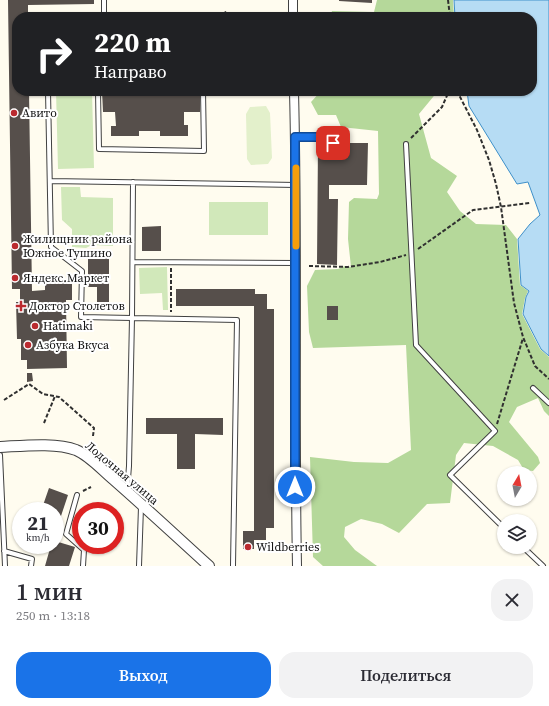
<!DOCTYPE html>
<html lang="ru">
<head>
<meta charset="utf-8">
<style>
	:root { --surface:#fff; --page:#f2f2f3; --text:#2b2b33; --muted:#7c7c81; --accent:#1a73e8 }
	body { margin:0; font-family:"Source Serif 4",serif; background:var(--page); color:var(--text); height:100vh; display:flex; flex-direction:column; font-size:15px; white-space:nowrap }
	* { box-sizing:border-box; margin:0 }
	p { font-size:13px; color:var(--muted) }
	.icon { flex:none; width:22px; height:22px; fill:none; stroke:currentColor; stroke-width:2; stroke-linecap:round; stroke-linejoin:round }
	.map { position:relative; height:566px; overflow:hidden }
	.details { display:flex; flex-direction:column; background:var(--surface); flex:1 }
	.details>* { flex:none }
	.guide { position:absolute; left:12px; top:12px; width:525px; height:84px; border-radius:16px; box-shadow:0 1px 3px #0004; background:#202124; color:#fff; overflow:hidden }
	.needle { width:26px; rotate:10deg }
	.controls { position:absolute; left:497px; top:466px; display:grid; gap:8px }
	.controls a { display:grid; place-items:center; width:40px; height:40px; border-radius:50%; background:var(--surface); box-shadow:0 1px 3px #0004; font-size:20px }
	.speed { position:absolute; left:12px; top:502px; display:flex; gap:8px; font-size:20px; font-weight:700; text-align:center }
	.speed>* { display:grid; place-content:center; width:52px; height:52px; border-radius:50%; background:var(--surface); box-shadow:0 1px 3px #0004; line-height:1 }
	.speed small { font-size:10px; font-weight:400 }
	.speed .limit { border:6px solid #d22; background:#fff; color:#111 }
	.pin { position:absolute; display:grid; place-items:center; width:34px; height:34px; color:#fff; margin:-17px; border-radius:8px; box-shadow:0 2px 6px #0006 }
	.me { position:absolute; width:44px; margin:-22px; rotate:0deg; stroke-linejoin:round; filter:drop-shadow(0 0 3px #0008) }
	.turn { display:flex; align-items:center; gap:14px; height:84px; padding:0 16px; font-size:18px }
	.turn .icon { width:52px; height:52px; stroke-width:2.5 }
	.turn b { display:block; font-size:28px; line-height:34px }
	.round { display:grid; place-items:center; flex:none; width:42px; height:42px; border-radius:16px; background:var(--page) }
	.headline { display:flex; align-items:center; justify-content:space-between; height:68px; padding:0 16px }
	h1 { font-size:24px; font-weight:600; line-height:30px }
	.action { display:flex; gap:8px; margin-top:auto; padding:8px 16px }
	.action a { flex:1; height:46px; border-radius:16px; background:var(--accent); color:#fff; font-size:16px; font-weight:600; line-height:46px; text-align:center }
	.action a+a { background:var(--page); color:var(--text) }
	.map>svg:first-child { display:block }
	.green { fill:#d1e8ba }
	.forest { fill:#b5d89a }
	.pitch { fill:#e3f0cb }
	.water { fill:#b6dcf4; stroke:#3f90c9 }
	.building { fill:#564f4b }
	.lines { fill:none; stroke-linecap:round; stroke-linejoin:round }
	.service-casing { stroke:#414141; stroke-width:6 }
	.minor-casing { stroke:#414141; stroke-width:10 }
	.tertiary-casing { stroke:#414141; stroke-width:12 }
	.path { stroke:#303030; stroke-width:2; stroke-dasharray:4 2; stroke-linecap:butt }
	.service { stroke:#fff; stroke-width:4 }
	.minor { stroke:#fff; stroke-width:8 }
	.tertiary { stroke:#fff; stroke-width:10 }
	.route-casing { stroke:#114b97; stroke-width:10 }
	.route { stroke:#1a73e8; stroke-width:7 }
	.slow { stroke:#f59e0b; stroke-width:7 }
	.poi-dot { fill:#ba2a2f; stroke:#fff; stroke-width:1.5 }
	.labels { text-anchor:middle; stroke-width:4; stroke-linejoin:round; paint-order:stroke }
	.poi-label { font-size:12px; fill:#0e0e0e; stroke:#fff; text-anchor:start }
	.street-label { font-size:12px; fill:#0e0e0e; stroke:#fff }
</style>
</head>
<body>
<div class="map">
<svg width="549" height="566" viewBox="0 0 549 566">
	<rect width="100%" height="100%" fill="#fffcef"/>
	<path class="green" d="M 56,91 L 92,91 L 94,168 L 58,169 Z
		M 61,187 L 80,187 L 81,197 L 113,198 L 113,246 L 92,245 L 86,248 L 72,247 L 72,229 L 62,220 Z
		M 209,202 L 268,202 L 268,235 L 209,235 Z
		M 167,267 L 168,310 L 163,310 L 162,293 L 140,294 L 139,268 Z"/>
	<path class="forest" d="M 377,0 L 453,0 L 454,17 L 330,17 L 332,11 L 374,12 Z
		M 321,91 L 438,91 L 419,114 L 431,158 L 457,176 L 447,192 L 460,211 L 476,224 L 506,225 L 517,239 L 520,285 L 528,291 L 525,298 L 522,314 L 540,349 L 549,357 L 549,416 L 544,411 L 538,398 L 517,407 L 509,422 L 538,457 L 540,463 L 533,471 L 524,470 L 518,460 L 493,446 L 464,443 L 456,455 L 450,503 L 427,504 L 399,533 L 382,524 L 361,519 L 345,527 L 344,537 L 355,550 L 377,566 L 323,566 L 313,557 L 310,457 L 354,462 L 388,463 L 411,450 L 406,345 L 313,348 L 309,332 L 307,286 L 315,270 L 338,269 L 345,266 L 351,267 L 348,239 L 349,202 L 354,198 L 377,199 L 379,194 L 378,131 L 341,127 L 336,115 L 318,115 L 311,102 Z"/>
	<path class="pitch" d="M 266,106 L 270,113 L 272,158 L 268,164 L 251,165 L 247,159 L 246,114 L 250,107 Z"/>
	<path class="water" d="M 454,0 L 549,0 L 549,356 L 541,349 L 523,314 L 526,297 L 529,291 L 521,285 L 518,239 L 530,224 L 540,215 L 528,182 L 517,184 L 469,106 L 467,91 L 532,91 L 532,17 L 455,17 Z"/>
	<path class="building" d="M 8,0 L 94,0 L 94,4 L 28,5 L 28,17 L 17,17 L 17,91 L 29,91 L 32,291 L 45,290 L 45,280 L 72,279 L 72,300 L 66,300 L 67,368 L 27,369 L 27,360 L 21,360 L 21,339 L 17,339 L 16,302 L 20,302 L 20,289 L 12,289 Z
		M 339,0 L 372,0 L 372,3 L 339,1 Z
		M 102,91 L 200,91 L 200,112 L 184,112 L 184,125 L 188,125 L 188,136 L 160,136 L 160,131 L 139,131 L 139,136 L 111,136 L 111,126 L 116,126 L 115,112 L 103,112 Z
		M 318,143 L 368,143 L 367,185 L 329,185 L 329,199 L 338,199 L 337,265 L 317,264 Z
		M 161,226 L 161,251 L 142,251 L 142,227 Z
		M 88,253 L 109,253 L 109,302 L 97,302 L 97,287 L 88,287 Z
		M 176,289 L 255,289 L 255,294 L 267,294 L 267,309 L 274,309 L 274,528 L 266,528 L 266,540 L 254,540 L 254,549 L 243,549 L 243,531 L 254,531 L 254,306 L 176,306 Z
		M 327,306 L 338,306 L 338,320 L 327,320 Z
		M 27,373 L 32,373 L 33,381 L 27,382 Z
		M 146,418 L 223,418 L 223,435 L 195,434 L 195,469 L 177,469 L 177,434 L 146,434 Z
		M 49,488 L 68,495 L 55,534 L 55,511 L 41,511 Z
		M 55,541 L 75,547 L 69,566 L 45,566 L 51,545 L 55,545 Z"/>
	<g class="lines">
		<g class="service-casing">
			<path id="service" d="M 104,17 L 104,0
				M 48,91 L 51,247 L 82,271 L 81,317 L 132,318 L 133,182
				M 98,91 L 99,149 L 204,151 L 203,91
				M 295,137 L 327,137 L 332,140 L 333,143
				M 406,144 L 416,345 L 495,431 L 450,475 L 504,528
				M 50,181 L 296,185
				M 133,262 L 296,263
				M 533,388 L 549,403
				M 0,455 L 5,566
				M 127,491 L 129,466 L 132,318 L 237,320 L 233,566
				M 77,495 L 66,534 L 84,550 L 83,566
				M 523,547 L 543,566
				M 4,551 L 32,559 L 31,566
				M 139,566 L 141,507"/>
		</g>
		<g class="minor-casing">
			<path id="minor" d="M 293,0 L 293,17
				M 294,91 C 298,249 294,408 297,566"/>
		</g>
		<g class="tertiary-casing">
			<path id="tertiary" d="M 0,447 C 21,446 56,442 76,450 C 90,456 102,470 114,480 C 146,508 177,537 209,566"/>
		</g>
		<path class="path" d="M 448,0 L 450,17
			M 214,17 L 225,12 L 231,17
			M 457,91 L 477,130 L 489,160 L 496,184 L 501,207 L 514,303 L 523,337 L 535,366 L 549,379
			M 411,138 L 442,107 L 449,91
			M 418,249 L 473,210 L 530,203
			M 309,266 L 348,267 L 380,262 L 406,255
			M 171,268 L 171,312
			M 4,400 L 29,384 L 43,394 L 59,397 L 94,428 L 93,436
			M 44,423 L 55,396
			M 497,424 L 523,338
			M 83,491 L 91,487"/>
		<use href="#service" class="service"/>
		<use href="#minor" class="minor"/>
		<use href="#tertiary" class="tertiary"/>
	</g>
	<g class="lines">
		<g class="route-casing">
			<path id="route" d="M 295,487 L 295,137 L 327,137 L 332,140 L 333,143"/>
		</g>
		<use href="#route" class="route"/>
		<path class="slow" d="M 296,246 L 296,168"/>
	</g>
	<g class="poi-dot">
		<circle cx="14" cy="113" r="4"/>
		<circle cx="15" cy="246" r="4"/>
		<circle cx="15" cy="278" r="4"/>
		<path d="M19 300h4v4h4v4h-4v4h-4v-4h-4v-4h4z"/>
		<circle cx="35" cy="326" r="4"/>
		<circle cx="28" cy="345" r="4"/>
		<circle cx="248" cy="547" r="4"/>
	</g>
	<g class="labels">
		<g class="poi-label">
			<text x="22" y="117">Авито</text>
			<text x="23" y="243">Жилищник района<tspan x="23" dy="14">Южное Тушино</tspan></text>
			<text x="23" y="282">Яндекс.Маркет</text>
			<text x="29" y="310">Доктор Столетов</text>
			<text x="43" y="330">Hatimaki</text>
			<text x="36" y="349">Азбука Вкуса</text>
			<text x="256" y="551">Wildberries</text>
		</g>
		<g class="street-label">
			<text transform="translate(122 473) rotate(40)" y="4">Лодочная улица</text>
		</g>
	</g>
</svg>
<div class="controls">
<a><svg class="needle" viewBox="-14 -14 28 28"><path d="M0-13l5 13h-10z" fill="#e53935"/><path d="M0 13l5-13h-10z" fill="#7c7c81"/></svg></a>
<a><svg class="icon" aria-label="layers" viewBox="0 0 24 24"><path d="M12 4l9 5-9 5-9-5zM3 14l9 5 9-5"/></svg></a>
</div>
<div class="speed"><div>21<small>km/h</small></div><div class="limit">30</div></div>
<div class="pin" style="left:333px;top:143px;background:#d93025"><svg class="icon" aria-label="arrive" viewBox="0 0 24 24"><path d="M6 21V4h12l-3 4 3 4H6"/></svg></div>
<svg class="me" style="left:295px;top:487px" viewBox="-20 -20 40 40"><circle r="17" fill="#1a73e8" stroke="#fff" stroke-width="3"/><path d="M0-11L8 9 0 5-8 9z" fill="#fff"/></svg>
<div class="guide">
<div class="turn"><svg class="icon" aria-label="right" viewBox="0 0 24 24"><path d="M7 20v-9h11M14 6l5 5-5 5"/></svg><div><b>220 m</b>Направо</div></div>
</div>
</div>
<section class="details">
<div class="headline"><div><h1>1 мин</h1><p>250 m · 13:18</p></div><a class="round"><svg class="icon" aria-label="close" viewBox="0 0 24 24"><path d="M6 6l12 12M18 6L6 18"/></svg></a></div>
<div class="action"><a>Выход</a><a>Поделиться</a></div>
</section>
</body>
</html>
